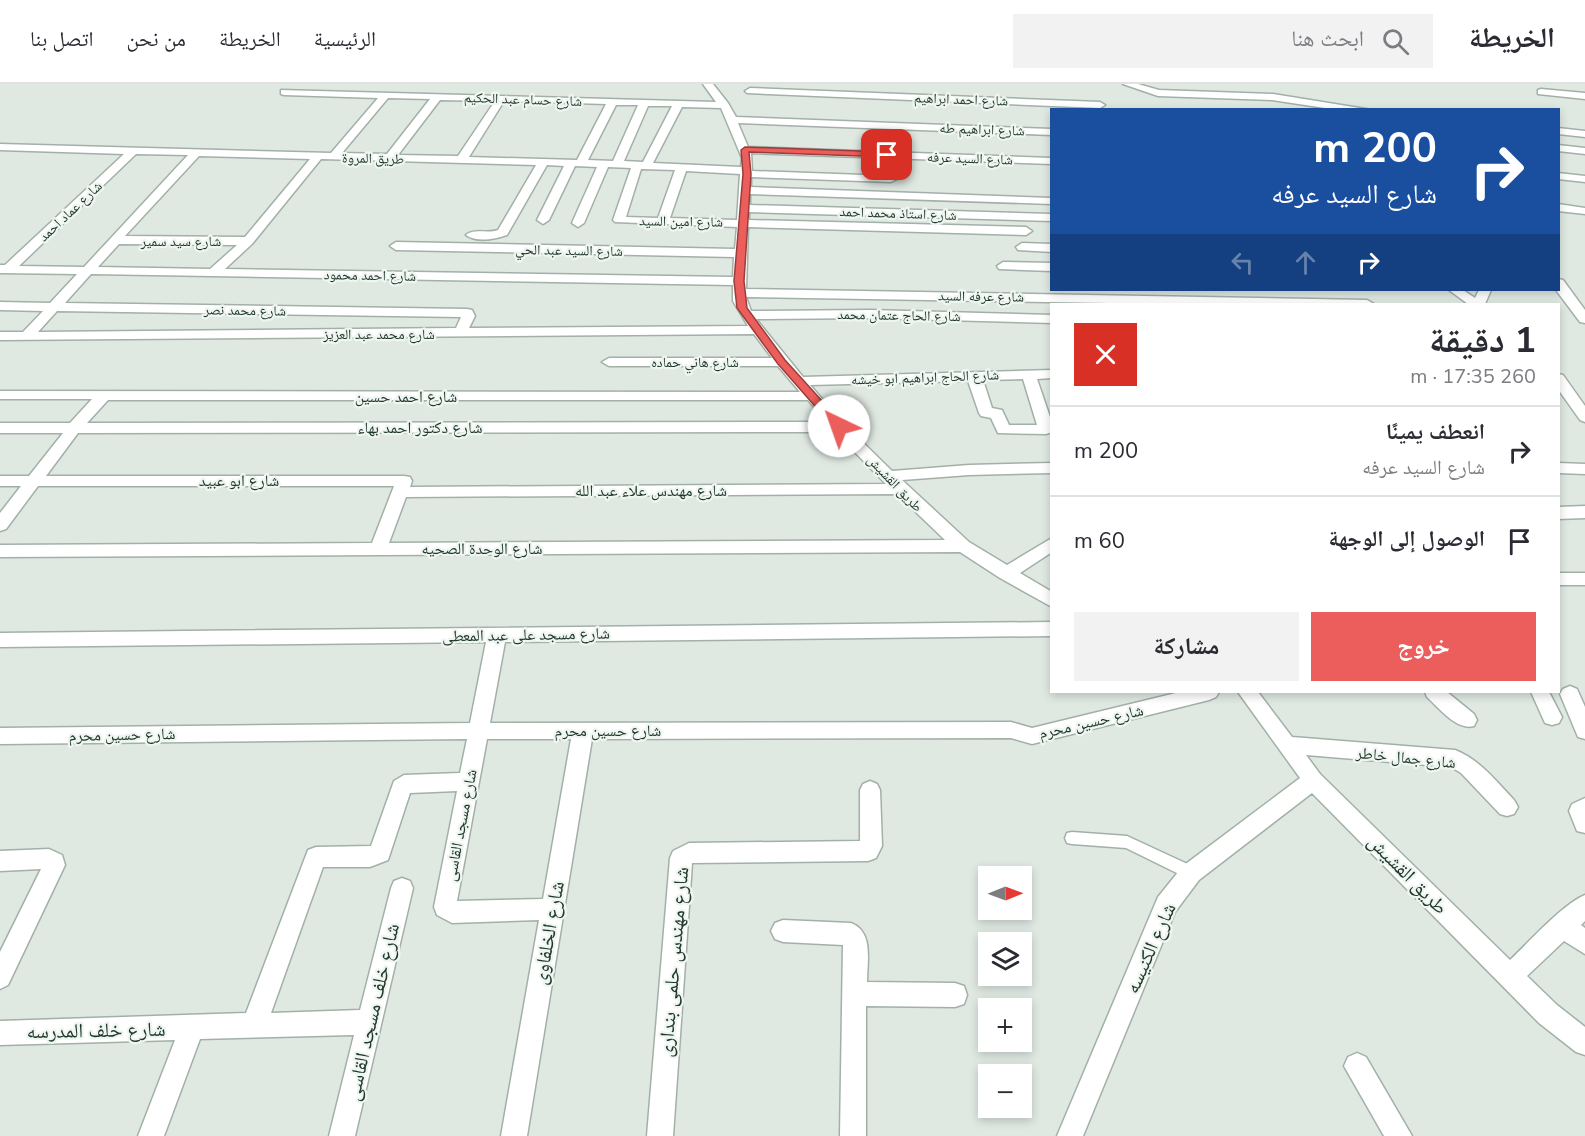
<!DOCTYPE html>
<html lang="ar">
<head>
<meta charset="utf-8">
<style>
	:root { --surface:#fff; --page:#f2f2f3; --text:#2b2b33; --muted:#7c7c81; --line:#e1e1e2; --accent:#eb5e5b }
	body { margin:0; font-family:"Nunito Sans","Noto Naskh Arabic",sans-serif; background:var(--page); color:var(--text); direction:rtl; height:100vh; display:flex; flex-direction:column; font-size:22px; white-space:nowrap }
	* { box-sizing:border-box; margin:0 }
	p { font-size:20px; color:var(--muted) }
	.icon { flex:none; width:33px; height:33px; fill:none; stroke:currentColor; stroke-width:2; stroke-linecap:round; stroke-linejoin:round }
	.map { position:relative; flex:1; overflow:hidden; direction:ltr }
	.side { position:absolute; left:1050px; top:219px; width:510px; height:390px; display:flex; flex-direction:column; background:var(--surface); border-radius:0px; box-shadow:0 3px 9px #0003; direction:rtl }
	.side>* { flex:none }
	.banner { position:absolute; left:1050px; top:24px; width:510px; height:183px; border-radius:0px; box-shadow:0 3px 9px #0003; direction:rtl; background:#1a4fa0; color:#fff; overflow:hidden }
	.needle { width:39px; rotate:89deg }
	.buttons { position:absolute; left:978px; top:782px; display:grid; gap:12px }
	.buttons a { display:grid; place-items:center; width:54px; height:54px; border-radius:0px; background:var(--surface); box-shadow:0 3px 9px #0003; font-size:30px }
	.pin { position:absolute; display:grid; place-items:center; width:51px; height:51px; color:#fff; margin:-26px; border-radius:12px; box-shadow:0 3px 9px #0006 }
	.me { position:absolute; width:66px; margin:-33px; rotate:318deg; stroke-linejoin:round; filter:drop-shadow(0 0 4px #0008) }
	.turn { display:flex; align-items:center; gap:21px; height:126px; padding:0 24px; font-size:27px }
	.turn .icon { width:78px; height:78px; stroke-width:2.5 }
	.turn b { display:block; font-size:42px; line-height:51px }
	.lanes { display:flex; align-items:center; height:57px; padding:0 24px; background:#0003; justify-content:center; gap:30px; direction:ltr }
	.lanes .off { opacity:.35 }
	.round { display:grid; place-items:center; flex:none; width:63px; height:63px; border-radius:0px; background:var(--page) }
	.headline { display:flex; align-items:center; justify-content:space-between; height:102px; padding:0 24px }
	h1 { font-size:36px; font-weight:700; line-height:45px }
	.primary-button { display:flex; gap:12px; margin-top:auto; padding:12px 24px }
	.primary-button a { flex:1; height:69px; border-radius:0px; background:var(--accent); color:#fff; font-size:24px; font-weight:700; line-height:69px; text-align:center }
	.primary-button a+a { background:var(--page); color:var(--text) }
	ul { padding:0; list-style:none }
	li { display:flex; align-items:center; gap:18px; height:90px; padding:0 24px; border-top:2px solid var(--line) }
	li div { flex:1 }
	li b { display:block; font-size:22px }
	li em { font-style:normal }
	header { display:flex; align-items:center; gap:36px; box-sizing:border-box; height:84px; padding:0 30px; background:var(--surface); border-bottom:2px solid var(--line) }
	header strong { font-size:28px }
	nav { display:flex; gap:33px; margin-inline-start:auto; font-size:21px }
	.search { width:420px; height:54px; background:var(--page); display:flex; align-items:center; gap:15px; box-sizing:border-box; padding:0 21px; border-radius:0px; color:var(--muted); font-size:22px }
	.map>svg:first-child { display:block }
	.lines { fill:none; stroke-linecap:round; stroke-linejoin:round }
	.lane-casing { stroke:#a2b0a8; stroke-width:3 }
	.street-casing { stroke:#a2b0a8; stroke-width:3 }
	.lane { fill:#fff; fill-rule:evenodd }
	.street { fill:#fff; fill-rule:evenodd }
	.route { fill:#eb5e5b; stroke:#993d3b; stroke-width:1.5 }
	.labels { text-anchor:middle; stroke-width:4.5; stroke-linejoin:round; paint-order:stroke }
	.far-street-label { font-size:14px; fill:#21382d; stroke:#eff6f1 }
	.street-label { font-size:16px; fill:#21382d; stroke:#eff6f1 }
	.near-street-label { font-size:20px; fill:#21382d; stroke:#eff6f1 }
</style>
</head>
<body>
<header>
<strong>الخريطة</strong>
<div class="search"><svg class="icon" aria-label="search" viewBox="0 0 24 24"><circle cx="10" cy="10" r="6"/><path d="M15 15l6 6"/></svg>ابحث هنا</div>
<nav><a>الرئيسية</a><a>الخريطة</a><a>من نحن</a><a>اتصل بنا</a></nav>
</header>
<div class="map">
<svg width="1585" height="1052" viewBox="0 0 1585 1052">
	<rect width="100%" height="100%" fill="#dfe9e2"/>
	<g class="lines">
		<g class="lane-casing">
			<path id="lane" d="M 1072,748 L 1127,752 L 1196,784 L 1198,789 L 1196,794 L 1191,796 L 1126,764 L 1072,760 L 1067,759 L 1065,754 L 1067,749 Z"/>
		</g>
		<g class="street-casing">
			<path id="street" d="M 703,0 L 713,0 L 728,19 L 736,33 L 1052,45 L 1052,51 L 738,39 L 748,63 L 1052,74 L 1052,80 L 751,69 L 752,87 L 891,92 L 897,95 L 891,98 L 751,93 L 751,103 L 1052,114 L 1052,120 L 750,110 L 750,121 L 1052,130 L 1052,137 L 749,128 L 749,136 L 1026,143 L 1032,147 L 1026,151 L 748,143 L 746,205 L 1367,216 L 1374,220 L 1172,220 L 746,213 L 751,227 L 870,226 L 1052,231 L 1052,239 L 870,234 L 756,235 L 803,293 L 1052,286 L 1052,294 L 1037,295 L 1052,339 L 1052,348 L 1046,350 L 998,349 L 991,334 L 981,332 L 979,329 L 968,297 L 810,301 L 844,340 L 892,387 L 969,381 L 1052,379 L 1052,389 L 969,391 L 902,396 L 969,458 L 1007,481 L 1052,454 L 1052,468 L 1020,489 L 1052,508 L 1052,523 L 1000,494 L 960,468 L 0,473 L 0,461 L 372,459 L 394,402 L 38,402 L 6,445 L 0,447 L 0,429 L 21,402 L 0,402 L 0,392 L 29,392 L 63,349 L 0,349 L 0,339 L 70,339 L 92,315 L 0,315 L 0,307 L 800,308 L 778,282 L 609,282 L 602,278 L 609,274 L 772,274 L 754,250 L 0,256 L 0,248 L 23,248 L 43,227 L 0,226 L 0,218 L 50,219 L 77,190 L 0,189 L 0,181 L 5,181 L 124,70 L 0,66 L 0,60 L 331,69 L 378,14 L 284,11 L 281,10 L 281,6 L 716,18 ZM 388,14 L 430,15 L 387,70 L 342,69 ZM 440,16 L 495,17 L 458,72 L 398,71 ZM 504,17 L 606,20 L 577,76 L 469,73 ZM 616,21 L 638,21 L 613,77 L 588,76 ZM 648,22 L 672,22 L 643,78 L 624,77 ZM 682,23 L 721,24 L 742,74 L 741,83 L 653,79 ZM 136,70 L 188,71 L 84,183 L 19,182 ZM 199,72 L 310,75 L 245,153 L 125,152 ZM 321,75 L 536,81 L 498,146 C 488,150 474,144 466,151 C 477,159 495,155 507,151 L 547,81 L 564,82 L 537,136 L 543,140 L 549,136 L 575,82 L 597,83 L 572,139 L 578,143 L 584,139 L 608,83 L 631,84 L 613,136 L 615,138 L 737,143 L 735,165 L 396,158 L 390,162 L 396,166 L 734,173 L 733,193 L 225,185 L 252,160 ZM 641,85 L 675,86 L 658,134 L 626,133 ZM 686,87 L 740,90 L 737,136 L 670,134 ZM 119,160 L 237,161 L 210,185 L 98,183 ZM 91,190 L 733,201 L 733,217 L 748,242 L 469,244 L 475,232 L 472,226 L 467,225 L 65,219 ZM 57,227 L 461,233 L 456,244 L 38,248 ZM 1023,295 L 1037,341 L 1009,341 L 1002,326 L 992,324 L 983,296 ZM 108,316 L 808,316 L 827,338 L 87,339 ZM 835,348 L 886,400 L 410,403 L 412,397 L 410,393 L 404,392 L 46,392 L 78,349 ZM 897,410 L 945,456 L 389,459 L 406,413 Z
				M 1123,0 L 1138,0 L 1159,6 L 1273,10 L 1372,26 L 1338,26 L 1272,16 L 1158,12 Z
				M 750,4 L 1100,18 L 1105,21 L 1100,24 L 747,9 L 745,7 Z
				M 1541,5 L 1585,9 L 1585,15 L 1538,10 L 1538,6 Z
				M 1558,44 L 1585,47 L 1585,53 L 1558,50 Z
				M 1558,61 L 1585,64 L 1585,70 L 1558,67 Z
				M 1558,89 L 1585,92 L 1585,98 L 1558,95 Z
				M 1558,120 L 1585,124 L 1585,130 L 1558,127 Z
				M 1022,159 L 1052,160 L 1052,168 L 1018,166 L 1016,163 Z
				M 1003,178 L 1052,179 L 1052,187 L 999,185 L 997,182 Z
				M 1558,195 L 1563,196 L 1585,226 L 1585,239 L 1580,238 L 1556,206 L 1558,206 Z
				M 1449,206 L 1463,206 L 1475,214 L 1479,206 L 1491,206 L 1485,220 L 1468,220 Z
				M 1558,290 L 1563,291 L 1585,322 L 1585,338 L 1580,336 L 1558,305 Z
				M 1558,379 L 1585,380 L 1585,390 L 1558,389 Z
				M 1585,422 L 1585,434 L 1558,435 L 1558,423 Z
				M 1558,489 L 1585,489 L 1585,501 L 1558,501 Z
				M 1052,538 L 1052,552 L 505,558 L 490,639 L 1011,638 L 1032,644 L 1180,608 L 1219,608 L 1216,613 L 1209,616 L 1032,660 L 1011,654 L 592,655 L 527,1052 L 501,1052 L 539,836 L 452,839 L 437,831 L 434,823 L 457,707 L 410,709 L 388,776 L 370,783 L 323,783 L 271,929 L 360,926 L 391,804 L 394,797 L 402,794 L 410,797 L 413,804 L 355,1052 L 329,1052 L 354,951 L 200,955 L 164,1052 L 138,1052 L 175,956 L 0,961 L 0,937 L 246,929 L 308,766 L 316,763 L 371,762 L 394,697 L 404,691 L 460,689 L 467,655 L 0,660 L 0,644 L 470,639 L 486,558 L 0,563 L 0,549 ZM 487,655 L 571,655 L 543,815 L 457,817 Z
				M 1570,602 L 1577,605 L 1585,623 L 1585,655 L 1578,653 L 1560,610 L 1563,605 Z
				M 1238,608 L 1258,608 L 1292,653 L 1455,666 C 1479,675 1497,698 1514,716 L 1518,723 L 1514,730 L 1507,732 L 1500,730 L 1461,689 L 1451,683 L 1306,671 L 1320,690 L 1510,876 C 1529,858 1563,820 1585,811 L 1585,837 L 1581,841 L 1585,844 L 1585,870 L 1564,857 L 1527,892 L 1557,921 L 1585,943 L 1585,971 L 1576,968 L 1539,939 L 1312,709 L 1199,796 L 1175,828 L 1083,1052 L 1057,1052 L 1158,813 L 1183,782 L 1300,694 Z
				M 1425,608 L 1447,608 L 1474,630 L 1477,636 L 1474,642 C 1457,647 1439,624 1427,613 Z
				M 1531,608 L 1549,608 L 1562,633 L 1559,639 L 1552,641 L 1545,639 Z
				M 870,697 L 877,700 L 880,706 L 882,762 L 876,774 L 868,777 L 692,779 L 673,1052 L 647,1052 L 670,774 L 673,767 L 689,759 L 860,757 L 860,706 L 863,700 Z
				M 1585,714 L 1585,749 L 1577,747 L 1569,727 L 1572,720 Z
				M 49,765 L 62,771 L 65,781 L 8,901 L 0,905 L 0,868 L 41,785 L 0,787 L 0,767 Z
				M 783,836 L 851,839 C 874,848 867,877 867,898 L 955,899 L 964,902 L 967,911 L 964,920 L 955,923 L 866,922 L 866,1052 L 840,1052 L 843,861 L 783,858 L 775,855 L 771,847 L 775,839 Z
				M 1357,969 L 1366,973 L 1412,1052 L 1384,1052 L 1344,982 L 1348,973 Z"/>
		</g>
		<use href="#lane" class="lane"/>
		<use href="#street" class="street"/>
	</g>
	<path class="route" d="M 745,63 L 887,68 L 891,71 L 887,73 L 749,68 L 751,90 L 744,197 L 747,224 L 785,276 L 843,340 L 843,345 L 835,345 L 778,280 L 737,224 L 734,197 L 743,90 L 741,66 Z"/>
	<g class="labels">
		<g class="far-street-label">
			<text transform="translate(523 15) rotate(2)" y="5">شارع حسام عبد الحكيم</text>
			<text transform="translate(961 15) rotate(2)" y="5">شارع احمد ابراهيم</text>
			<text transform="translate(982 45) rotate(2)" y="5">شارع ابراهيم طه</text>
			<text transform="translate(373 74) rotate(1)" y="5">طريق المروة</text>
			<text transform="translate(970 74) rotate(2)" y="5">شارع السيد عرفه</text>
			<text transform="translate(70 127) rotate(-43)" y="5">شارع عماد احمد</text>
			<text transform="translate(898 129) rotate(2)" y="5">شارع استاذ محمد احمد</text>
			<text transform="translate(681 137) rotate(1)" y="5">شارع امين السيد</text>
			<text x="181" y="162">شارع سيد سمير</text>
			<text transform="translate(569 166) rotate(1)" y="5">شارع السيد عبد الحي</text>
			<text transform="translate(370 191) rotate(1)" y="5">شارع احمد محمود</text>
			<text transform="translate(981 212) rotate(1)" y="5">شارع عرفه السيد</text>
			<text transform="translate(245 226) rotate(1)" y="5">شارع محمد نصر</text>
			<text transform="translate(899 231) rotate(1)" y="5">شارع الحاج عتمان محمد</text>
			<text x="379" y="255">شارع محمد عبد العزيز</text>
			<text x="695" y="283">شارع هاني حماده</text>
			<text transform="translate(925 293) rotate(-2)" y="5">شارع الحاج ابراهيم ابو خيشه</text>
			<text transform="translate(895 399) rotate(46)" y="5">طريق القشيش</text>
		</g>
		<g class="street-label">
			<text x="406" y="318">شارع احمد حسين</text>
			<text x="420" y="349">شارع دكتور احمد بهاء</text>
			<text x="239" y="402">شارع ابو عبيد</text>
			<text x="651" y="412">شارع مهندس علاء عبد الله</text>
			<text x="482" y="470">شارع الوحدة الصحيه</text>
			<text transform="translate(526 550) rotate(-1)" y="6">شارع مسجد على عبد المعطى</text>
			<text transform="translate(1091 637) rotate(-13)" y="6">شارع حسين محرم</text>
			<text x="608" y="652">شارع حسين محرم</text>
			<text transform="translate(122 650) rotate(-1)" y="6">شارع حسين محرم</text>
			<text transform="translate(1406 673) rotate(6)" y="6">شارع جمال خاطر</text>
			<text transform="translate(460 741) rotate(-79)" y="6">شارع مسجد القاسى</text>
		</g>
		<g class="near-street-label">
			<text transform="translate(1408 790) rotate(45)" y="7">طريق القشيش</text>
			<text transform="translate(548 849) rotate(-80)" y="7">شارع الخلفاوى</text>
			<text transform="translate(1150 864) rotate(-66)" y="7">شارع الكنيسه</text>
			<text transform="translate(673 878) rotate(-85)" y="7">شارع مهندس حلمى بندارى</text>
			<text transform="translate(372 928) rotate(-77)" y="7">شارع خلف مسجد القاسى</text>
			<text transform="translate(96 946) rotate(-1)" y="7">شارع خلف المدرسه</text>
		</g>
	</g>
</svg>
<div class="buttons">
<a><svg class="needle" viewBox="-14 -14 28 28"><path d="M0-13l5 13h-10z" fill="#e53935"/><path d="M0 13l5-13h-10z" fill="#7c7c81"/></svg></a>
<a><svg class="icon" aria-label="layers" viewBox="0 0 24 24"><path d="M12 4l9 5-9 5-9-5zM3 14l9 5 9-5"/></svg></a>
<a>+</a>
<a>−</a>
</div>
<div class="pin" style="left:887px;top:71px;background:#d93025"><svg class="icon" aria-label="arrive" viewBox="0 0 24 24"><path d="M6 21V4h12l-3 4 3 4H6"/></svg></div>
<svg class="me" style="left:839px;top:342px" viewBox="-20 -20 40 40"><circle r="19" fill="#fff"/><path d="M0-13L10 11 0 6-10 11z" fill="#eb5e5b"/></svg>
<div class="banner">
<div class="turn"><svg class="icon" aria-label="right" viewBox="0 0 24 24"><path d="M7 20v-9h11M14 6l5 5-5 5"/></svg><div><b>200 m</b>شارع السيد عرفه</div></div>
<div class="lanes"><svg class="icon off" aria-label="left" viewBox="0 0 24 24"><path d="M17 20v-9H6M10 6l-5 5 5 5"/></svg><svg class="icon off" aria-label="ahead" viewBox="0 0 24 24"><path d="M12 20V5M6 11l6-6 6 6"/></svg><svg class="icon" aria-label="right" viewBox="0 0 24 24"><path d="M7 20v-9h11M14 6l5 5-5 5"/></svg></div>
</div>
<section class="side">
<div class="headline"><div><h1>1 دقيقة</h1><p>260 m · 17:35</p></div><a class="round" style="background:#d93025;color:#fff"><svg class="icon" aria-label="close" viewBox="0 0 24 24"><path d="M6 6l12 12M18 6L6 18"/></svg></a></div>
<ul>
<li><svg class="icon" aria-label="right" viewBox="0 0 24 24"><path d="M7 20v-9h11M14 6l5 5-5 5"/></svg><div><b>انعطف يمينًا</b><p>شارع السيد عرفه</p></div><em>200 m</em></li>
<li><svg class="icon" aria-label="arrive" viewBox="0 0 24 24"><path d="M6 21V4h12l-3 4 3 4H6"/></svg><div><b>الوصول إلى الوجهة</b></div><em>60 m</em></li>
</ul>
<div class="primary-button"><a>خروج</a><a>مشاركة</a></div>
</section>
</div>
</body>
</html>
